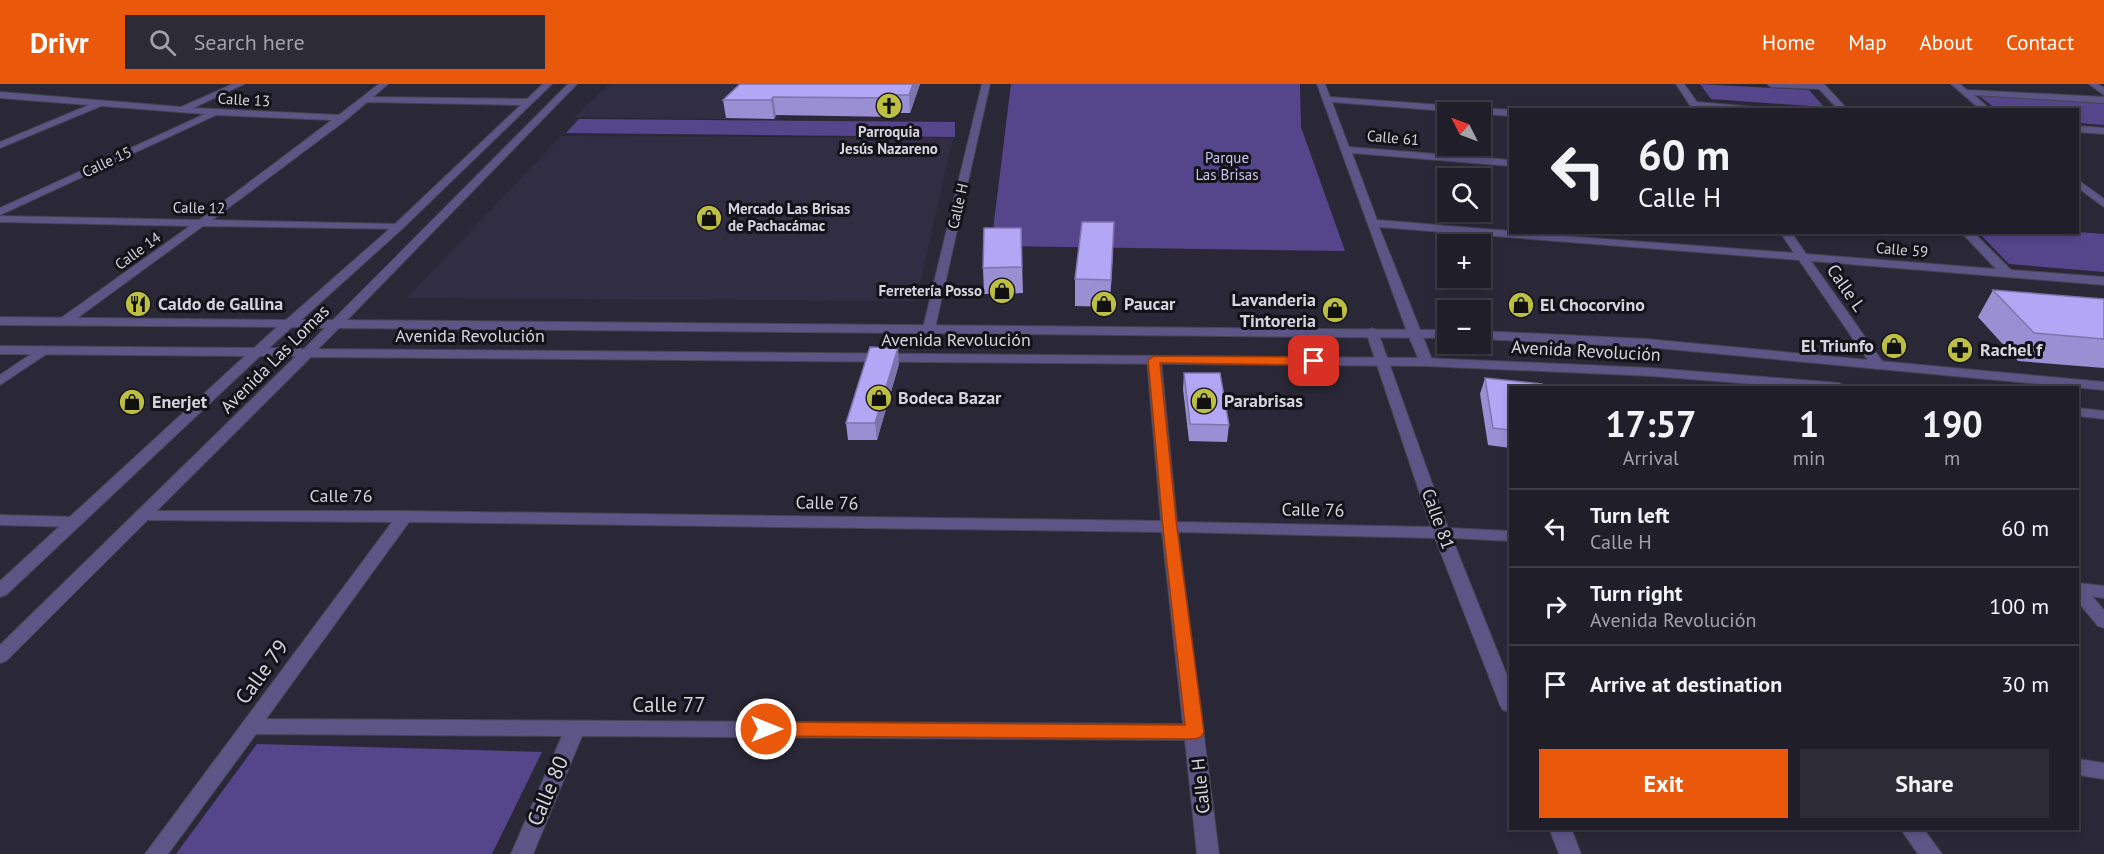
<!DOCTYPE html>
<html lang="en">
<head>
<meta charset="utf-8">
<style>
	:root { --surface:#201e29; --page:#2d2b35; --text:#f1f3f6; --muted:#a2a2a8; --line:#3d3c46; --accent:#ea580c }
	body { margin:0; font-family:"PT Sans",sans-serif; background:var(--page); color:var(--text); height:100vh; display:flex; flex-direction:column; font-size:22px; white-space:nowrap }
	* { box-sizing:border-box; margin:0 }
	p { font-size:20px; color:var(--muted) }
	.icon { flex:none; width:33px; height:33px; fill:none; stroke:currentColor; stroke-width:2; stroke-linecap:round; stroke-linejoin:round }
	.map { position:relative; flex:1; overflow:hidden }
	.side { position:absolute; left:1509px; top:302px; width:570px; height:444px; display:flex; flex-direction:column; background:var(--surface); border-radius:0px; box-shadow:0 3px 9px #0003,0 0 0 2px var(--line) }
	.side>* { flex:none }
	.guide { position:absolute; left:1509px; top:24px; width:570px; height:126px; border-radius:0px; box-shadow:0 3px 9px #0003,0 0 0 2px var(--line); background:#201e29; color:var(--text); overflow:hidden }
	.needle { width:39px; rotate:312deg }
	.buttons { position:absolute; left:1437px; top:18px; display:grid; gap:12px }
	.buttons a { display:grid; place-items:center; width:54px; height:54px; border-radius:0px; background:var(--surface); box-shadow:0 3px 9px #0003,0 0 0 2px var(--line); font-size:30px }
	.pin { position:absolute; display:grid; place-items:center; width:51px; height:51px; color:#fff; margin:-26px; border-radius:12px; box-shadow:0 3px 9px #0006 }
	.me { position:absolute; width:66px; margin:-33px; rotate:90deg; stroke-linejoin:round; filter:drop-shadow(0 0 4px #0008) }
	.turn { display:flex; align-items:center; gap:21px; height:126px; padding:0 30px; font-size:27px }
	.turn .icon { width:78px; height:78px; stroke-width:2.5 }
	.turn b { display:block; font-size:42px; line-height:51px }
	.eta { display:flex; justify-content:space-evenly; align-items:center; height:102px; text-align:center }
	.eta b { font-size:36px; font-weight:800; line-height:42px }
	.primary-button { display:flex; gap:12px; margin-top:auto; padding:12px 30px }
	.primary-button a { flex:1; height:69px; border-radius:0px; background:var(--accent); color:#fff; font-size:24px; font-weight:800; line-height:69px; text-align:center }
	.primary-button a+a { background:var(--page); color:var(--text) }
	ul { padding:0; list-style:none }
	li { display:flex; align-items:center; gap:18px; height:78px; padding:0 30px; border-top:2px solid var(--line) }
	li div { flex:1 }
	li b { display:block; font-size:22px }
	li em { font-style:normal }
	header { display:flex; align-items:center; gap:36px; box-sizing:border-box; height:84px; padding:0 30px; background:var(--accent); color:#fff }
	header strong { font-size:28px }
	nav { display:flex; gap:33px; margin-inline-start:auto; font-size:21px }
	.search { width:420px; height:54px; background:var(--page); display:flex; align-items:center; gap:15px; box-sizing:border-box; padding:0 21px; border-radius:0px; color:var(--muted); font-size:22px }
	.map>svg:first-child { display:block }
	.built { fill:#312e43 }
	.green { fill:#55468b }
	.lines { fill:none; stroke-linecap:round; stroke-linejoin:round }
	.pedestrian-casing { stroke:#454452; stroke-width:2 }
	.minor-casing { stroke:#454452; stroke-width:2 }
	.tertiary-casing { stroke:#454452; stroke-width:2 }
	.pedestrian { fill:#5d5586; fill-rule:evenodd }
	.minor { fill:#5d5586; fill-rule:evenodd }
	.tertiary { fill:#5d5586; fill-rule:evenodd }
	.wall { fill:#9a8fd3 }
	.shaded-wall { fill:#7d74ac }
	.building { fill:#b3a6f5; stroke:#7d74ac; stroke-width:1.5 }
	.route { fill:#ea580c; stroke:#983908; stroke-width:1.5 }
	.labels { text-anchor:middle; stroke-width:6; stroke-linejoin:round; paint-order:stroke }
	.far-street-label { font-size:15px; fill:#d5d4de; stroke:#131219 }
	.far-poi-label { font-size:15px; font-weight:bold; fill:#d5d4de; stroke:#131219 }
	.far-park-label { font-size:15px; fill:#cac5ee; stroke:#131219 }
	.street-label { font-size:18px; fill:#d5d4de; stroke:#131219 }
	.poi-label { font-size:18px; font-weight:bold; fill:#d5d4de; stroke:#131219; text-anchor:start }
	.near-street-label { font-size:21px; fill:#d5d4de; stroke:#131219 }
</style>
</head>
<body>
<header>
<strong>Drivr</strong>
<div class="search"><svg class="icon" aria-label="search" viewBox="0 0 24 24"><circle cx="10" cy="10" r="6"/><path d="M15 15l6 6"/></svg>Search here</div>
<nav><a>Home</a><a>Map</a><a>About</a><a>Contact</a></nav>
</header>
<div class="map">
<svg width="2104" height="770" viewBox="0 0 2104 770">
	<rect width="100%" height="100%" fill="#2a2837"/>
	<path class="built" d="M 610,0 L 804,0 L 777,36 L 574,33 Z
		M 561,52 L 953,54 L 916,217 L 407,214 Z"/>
	<path class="green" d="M 1011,0 L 1300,0 L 1301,43 L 1345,167 L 991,162 Z
		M 1700,0 L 1809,6 L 1824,23 L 1711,15 Z
		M 1974,8 L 2104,16 L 2104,41 L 2078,39 L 2078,26 L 1996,25 Z
		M 579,35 L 955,38 L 955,53 L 566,49 Z
		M 2078,148 L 2104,150 L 2104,188 L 2009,180 L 1979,149 Z
		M 257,660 L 542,668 L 492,770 L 176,770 Z"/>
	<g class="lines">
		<g class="pedestrian-casing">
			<path id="pedestrian" d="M 2078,501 L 2084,503 L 2104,526 L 2104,544 L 2098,542 L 2078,518 Z"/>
		</g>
		<g class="minor-casing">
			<path id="minor" d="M 233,0 L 244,0 L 193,24 L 339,31 L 379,0 L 388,0 L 373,13 L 527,15 L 531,18 L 527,21 L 367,18 L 346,36 L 212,136 L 398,140 L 402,141 L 402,145 L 203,142 L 69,240 L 61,240 L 59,237 L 61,234 L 190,142 L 0,138 L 0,132 L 199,136 L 332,36 L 216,31 L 0,131 L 0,124 L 205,30 L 101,22 L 0,64 L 0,58 L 89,21 L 0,14 L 0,8 L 181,23 Z
				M 982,0 L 990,0 L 935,244 L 929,248 L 923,244 Z
				M 1317,0 L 1325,0 L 1330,13 L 1510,26 L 1510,32 L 1332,18 L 1349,63 L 1510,76 L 1510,82 L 1352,69 L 1377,136 L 1510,147 L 1510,148 L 1794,169 L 1780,148 L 1791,148 L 1806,170 L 1996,185 L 1961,148 L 1973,148 L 2011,186 L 2104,193 L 2104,201 L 1811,177 L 1885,281 L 1878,285 L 1873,284 L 1799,176 L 1379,143 L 1433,278 L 1431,281 L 1421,281 L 1407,248 Z
				M 1676,0 L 1684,0 L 1697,18 L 1788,26 L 1700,23 L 1702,26 L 1693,26 Z
				M 1767,0 L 1824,0 L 1848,26 L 1839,26 L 1819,5 L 1771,3 Z
				M 1951,0 L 1960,0 L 1967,6 L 2104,13 L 2104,19 L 1974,11 L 1991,26 L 1981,26 Z
				M 2089,0 L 2098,0 L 2104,4 L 2104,11 Z
				M 2078,42 L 2104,44 L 2104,50 L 2078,48 Z
				M 2078,96 L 2104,115 L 2104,123 L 2078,104 Z
				M 1372,244 L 1378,248 L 1448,444 L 1510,447 L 1510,457 L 1452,454 L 1510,599 L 1510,628 L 1503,626 L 1500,621 L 1435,454 L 1178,448 L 1219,770 L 1197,770 L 1185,656 L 582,652 L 533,770 L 511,770 L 562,652 L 256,650 L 168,770 L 145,770 L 392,438 L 143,436 L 135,431 L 137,427 L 405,427 L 1161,437 L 1147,276 L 1154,272 L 1161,276 L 1177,438 L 1431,443 L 1366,248 ZM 409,438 L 1162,448 L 1183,640 L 266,635 Z
				M 43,262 L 49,266 L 48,269 L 0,301 L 0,291 Z
				M 0,431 L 75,433 L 83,438 L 75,443 L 0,441 Z
				M 2078,499 L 2104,502 L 2104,514 L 2078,511 Z
				M 2078,675 L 2104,679 L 2104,695 L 2078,691 Z
				M 1549,744 L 1571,744 L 1581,770 L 1559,770 Z
				M 1900,744 L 1923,744 L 1942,770 L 1918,770 Z"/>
		</g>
		<g class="tertiary-casing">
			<path id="tertiary" d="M 543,0 L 552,0 L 402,145 L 301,236 L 333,236 L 568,0 L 577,0 L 347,236 L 1448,246 L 1448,254 L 339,244 L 318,265 L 1426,274 L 1652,284 L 1839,299 L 1846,303 L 1788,303 L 1652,292 L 1426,282 L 311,273 L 6,577 L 0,579 L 0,561 L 296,272 L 260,272 L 6,511 L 0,513 L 0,497 L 245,272 L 0,270 L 0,262 L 254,264 L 277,243 L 0,241 L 0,233 L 286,236 L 394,141 ZM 292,243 L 325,244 L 304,265 L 269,264 Z
				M 1480,247 L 1646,255 L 2104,298 L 2104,306 L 1646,263 L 1480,255 Z
				M 2078,324 L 2104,327 L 2104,335 L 2078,332 Z"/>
		</g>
		<use href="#pedestrian" class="pedestrian"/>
		<use href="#minor" class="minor"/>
		<use href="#tertiary" class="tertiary"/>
	</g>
	<path class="wall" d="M 920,0 L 910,29 L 896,29 L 894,33 L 776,31 L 774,35 L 726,34 L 723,16 Z
		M 1114,138 L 1110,223 L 1075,222 L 1075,195 Z
		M 1021,144 L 1023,209 L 984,210 L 983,184 Z
		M 1993,206 L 2104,215 L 2104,284 L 2018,277 L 1978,233 Z
		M 899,280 L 877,356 L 848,356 L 846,339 Z
		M 1184,289 L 1229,341 L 1227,358 L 1189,357 L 1183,305 Z
		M 1485,294 L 1510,303 L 1510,364 L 1488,361 L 1480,310 Z"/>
	<path class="shaded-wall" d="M 913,0 L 920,0 L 910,29 L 909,11 Z
		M 894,11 L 896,29 L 894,33 L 892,14 Z
		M 773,13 L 776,31 L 774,35 L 771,16 Z
		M 1114,138 L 1113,164 L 1110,223 L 1111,196 Z
		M 898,264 L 899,280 L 877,356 L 875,339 Z"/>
	<path class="building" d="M 740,0 L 913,0 L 909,11 L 894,11 L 892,14 L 773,13 L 771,16 L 723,16 Z
		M 1082,138 L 1114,138 L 1111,196 L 1075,195 Z
		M 984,144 L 1021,144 L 1022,183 L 983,184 Z
		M 1993,206 L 2104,215 L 2104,255 L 2034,249 Z
		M 870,263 L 898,264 L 875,339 L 846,339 Z
		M 1184,289 L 1220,289 L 1229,341 L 1190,340 Z
		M 1485,294 L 1542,300 L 1543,303 L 1510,303 L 1510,346 L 1493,344 Z"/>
	<path class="route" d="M 1154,272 L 1314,273 L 1320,277 L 1314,281 L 1160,279 L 1177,444 L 1204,648 L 1201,653 L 1195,655 L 766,652 L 759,650 L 757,645 L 759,640 L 766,638 L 1185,641 L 1163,444 L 1148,276 Z"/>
	<defs>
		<g id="church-disc" transform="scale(1.35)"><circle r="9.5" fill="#bcbf44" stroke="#131219"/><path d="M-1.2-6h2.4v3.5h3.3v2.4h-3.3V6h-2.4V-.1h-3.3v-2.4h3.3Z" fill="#111"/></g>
		<g id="shop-disc" transform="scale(1.35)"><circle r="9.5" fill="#bcbf44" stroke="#131219"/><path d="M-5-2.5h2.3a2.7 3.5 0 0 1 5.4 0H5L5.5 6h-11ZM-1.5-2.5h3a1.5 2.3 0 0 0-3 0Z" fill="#111"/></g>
		<g id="restaurant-disc" transform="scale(1.35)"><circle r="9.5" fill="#bcbf44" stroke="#131219"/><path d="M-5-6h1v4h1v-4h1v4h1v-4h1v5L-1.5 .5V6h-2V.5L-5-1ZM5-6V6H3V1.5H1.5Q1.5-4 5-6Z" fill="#111"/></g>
		<g id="pharmacy-disc" transform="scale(1.35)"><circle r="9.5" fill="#bcbf44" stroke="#131219"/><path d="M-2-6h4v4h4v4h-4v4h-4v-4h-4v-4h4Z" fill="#111"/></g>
	</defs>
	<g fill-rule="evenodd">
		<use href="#church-disc" x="889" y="22"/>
		<use href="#shop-disc" x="709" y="134"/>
		<use href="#shop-disc" x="1002" y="207"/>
		<use href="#restaurant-disc" x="138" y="220"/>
		<use href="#shop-disc" x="1104" y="220"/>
		<use href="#shop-disc" x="1521" y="221"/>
		<use href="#shop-disc" x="1335" y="226"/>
		<use href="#shop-disc" x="1894" y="262"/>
		<use href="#pharmacy-disc" x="1960" y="266"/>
		<use href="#shop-disc" x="879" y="314"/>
		<use href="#shop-disc" x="1204" y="317"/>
		<use href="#shop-disc" x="132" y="318"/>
	</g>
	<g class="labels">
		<g class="far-street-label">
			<text transform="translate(244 16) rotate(3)" y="5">Calle 13</text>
			<text transform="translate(1393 54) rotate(5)" y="5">Calle 61</text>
			<text transform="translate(107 78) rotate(-25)" y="5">Calle 15</text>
			<text transform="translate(958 122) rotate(-77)" y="5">Calle H</text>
			<text transform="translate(199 124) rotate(1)" y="5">Calle 12</text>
			<text transform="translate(1902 166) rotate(5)" y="5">Calle 59</text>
			<text transform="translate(138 167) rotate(-36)" y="5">Calle 14</text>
		</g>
		<g class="far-poi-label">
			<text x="889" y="53">Parroquia<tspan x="889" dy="17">Jesús Nazareno</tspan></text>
			<text x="728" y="130" text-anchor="start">Mercado Las Brisas<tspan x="728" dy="17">de Pachacámac</tspan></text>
			<text x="982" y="212" text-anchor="end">Ferretería Posso</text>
		</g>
		<g class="far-park-label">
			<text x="1227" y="79">Parque<tspan x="1227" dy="17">Las Brisas</tspan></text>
		</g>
		<g class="street-label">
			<text transform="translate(1846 204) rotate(55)" y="6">Calle L</text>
			<text x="470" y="258">Avenida Revolución</text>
			<text x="956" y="262">Avenida Revolución</text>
			<text transform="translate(1586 267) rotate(3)" y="6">Avenida Revolución</text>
			<text transform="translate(275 275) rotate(-45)" y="6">Avenida Las Lomas</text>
			<text x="341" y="418">Calle 76</text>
			<text transform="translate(827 419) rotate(1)" y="6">Calle 76</text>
			<text transform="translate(1313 426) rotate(1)" y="6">Calle 76</text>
			<text transform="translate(1438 435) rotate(70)" y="6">Calle 81</text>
			<text transform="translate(1201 702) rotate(-96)" y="6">Calle H</text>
		</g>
		<g class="poi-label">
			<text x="1316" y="222" text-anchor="end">Lavanderia<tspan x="1316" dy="21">Tintoreria</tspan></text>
			<text x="158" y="226">Caldo de Gallina</text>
			<text x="1124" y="226">Paucar</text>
			<text x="1540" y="227">El Chocorvino</text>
			<text x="1874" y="268" text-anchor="end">El Triunfo</text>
			<text x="1980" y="272">Rachel f</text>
			<text x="898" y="320">Bodeca Bazar</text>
			<text x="1224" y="323">Parabrisas</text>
			<text x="152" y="324">Enerjet</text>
		</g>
		<g class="near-street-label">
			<text transform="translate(262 588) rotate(-54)" y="7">Calle 79</text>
			<text x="669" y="628">Calle 77</text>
			<text transform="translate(548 707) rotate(-67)" y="7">Calle 80</text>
		</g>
	</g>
</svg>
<div class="buttons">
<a><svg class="needle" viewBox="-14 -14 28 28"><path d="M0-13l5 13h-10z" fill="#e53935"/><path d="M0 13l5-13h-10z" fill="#a2a2a8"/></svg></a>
<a><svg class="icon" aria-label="search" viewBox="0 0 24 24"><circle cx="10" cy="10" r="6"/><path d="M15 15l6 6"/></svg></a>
<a>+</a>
<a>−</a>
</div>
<div class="pin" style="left:1314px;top:277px;background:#d93025"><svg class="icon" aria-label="arrive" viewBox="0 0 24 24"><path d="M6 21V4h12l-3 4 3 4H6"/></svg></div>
<svg class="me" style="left:766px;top:645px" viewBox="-20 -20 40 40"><circle r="17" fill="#ea580c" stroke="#fff" stroke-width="3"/><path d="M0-11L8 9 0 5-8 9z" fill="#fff"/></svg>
<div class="guide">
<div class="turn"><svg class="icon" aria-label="left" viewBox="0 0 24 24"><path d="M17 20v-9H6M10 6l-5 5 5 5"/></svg><div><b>60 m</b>Calle H</div></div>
</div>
<section class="side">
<div class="eta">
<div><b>17:57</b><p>Arrival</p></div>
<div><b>1</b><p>min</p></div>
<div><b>190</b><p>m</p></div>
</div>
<ul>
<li><svg class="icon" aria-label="left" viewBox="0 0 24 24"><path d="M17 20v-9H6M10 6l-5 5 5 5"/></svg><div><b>Turn left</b><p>Calle H</p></div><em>60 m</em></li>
<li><svg class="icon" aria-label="right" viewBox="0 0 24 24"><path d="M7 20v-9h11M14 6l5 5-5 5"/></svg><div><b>Turn right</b><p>Avenida Revolución</p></div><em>100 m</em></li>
<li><svg class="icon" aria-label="arrive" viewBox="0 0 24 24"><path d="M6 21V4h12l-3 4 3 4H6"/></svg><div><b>Arrive at destination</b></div><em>30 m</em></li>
</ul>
<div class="primary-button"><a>Exit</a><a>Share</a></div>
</section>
</div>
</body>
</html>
